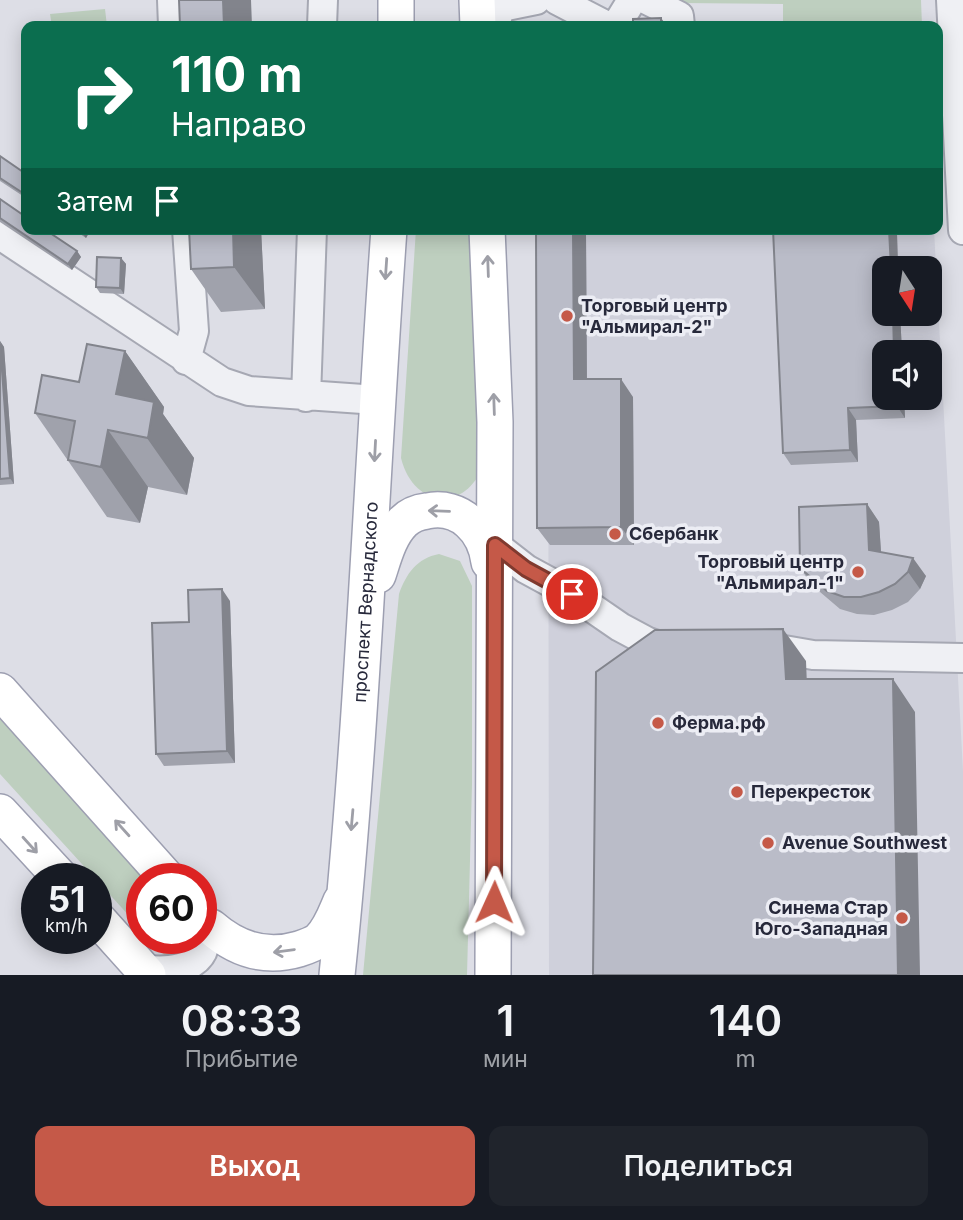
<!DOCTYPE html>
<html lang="ru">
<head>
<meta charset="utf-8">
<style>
	:root { --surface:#171b24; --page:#20242c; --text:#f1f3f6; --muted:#9ea1a6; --accent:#c55948 }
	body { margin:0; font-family:Inter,sans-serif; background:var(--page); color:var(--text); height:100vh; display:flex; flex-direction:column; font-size:26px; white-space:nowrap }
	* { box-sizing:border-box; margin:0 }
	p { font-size:23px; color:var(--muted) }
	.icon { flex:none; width:38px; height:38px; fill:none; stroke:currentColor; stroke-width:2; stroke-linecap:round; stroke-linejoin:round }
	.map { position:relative; height:975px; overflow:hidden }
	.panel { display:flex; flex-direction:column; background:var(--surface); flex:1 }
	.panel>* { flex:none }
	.guide { position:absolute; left:21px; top:21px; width:922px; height:214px; border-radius:14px; box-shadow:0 4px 18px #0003; background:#0b6e4f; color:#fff; overflow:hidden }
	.needle { width:46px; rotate:168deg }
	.fabs { position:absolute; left:872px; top:256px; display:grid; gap:14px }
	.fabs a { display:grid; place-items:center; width:70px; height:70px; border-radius:14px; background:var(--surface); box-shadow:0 4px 18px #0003; font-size:35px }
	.speed { position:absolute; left:21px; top:863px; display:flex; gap:14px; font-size:35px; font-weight:700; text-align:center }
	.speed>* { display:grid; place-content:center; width:91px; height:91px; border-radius:50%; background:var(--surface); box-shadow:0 4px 18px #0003; line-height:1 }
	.speed small { font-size:18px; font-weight:400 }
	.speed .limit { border:10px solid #d22; background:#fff; color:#111 }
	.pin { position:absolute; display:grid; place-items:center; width:60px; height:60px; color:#fff; margin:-30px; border:4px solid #fff; border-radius:50%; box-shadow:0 2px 7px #0007 }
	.me { position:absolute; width:77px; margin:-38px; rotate:1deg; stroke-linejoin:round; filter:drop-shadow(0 0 5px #0008) }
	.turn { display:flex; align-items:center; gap:24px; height:147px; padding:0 35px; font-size:32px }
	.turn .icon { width:91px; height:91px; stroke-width:2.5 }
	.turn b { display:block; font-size:49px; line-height:60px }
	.then { display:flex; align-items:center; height:66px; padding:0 35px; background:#0003; gap:14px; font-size:26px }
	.eta { display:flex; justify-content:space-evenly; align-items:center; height:119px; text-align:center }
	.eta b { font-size:42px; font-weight:600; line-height:49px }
	.primary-button { display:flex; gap:14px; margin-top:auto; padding:14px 35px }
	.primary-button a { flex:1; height:80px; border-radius:14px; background:var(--accent); color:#fff; font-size:28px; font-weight:600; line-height:80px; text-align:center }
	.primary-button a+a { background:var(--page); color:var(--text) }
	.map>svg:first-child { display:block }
	.built { fill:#cfd0db; fill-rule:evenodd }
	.green { fill:#becfbf }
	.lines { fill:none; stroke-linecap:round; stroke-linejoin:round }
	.minor-casing { stroke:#a6a8b3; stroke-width:32 }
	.major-casing { stroke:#9d9fb1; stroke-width:38 }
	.minor { stroke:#eff0f4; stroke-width:28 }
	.major { stroke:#fff; stroke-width:35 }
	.wall { fill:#a0a2ac }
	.shaded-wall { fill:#82848c }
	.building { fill:#babcc8; stroke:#82848c; stroke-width:2 }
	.oneway { stroke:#9e9fa7 }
	.route-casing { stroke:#803a2f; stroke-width:18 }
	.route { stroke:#c55948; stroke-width:12 }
	.poi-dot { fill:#c55948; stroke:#ecedf4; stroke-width:2.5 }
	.labels { text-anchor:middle; stroke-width:7; stroke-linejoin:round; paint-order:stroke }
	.poi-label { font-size:18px; font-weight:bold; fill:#27293b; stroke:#ecedf4; text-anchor:start }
	.street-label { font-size:18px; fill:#27293b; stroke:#ecedf4 }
</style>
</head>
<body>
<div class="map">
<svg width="963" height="975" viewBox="0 0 963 975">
	<rect width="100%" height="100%" fill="#dddee6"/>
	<path class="built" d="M 676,229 L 934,229 L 963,771 L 963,975 L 549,975 L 548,234 ZM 884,268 L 929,268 L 929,313 L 884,313 ZM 884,352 L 929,352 L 929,397 L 884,397 Z"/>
	<path class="green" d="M 672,0 L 921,0 L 922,26 L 783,26 L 783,4 L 681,3 Z
		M 105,9 L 107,26 L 52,26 L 50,14 Z
		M 416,229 L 474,229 L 483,466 C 464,514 413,507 401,458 Z
		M 439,554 L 460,561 L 472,586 L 472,784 L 467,975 L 363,975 L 399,594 C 406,574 417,558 439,554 Z
		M 0,714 L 151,878 L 142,878 L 142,930 L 0,774 Z
		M 149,938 L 200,938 L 195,952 L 167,958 Z"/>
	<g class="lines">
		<g class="minor-casing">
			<path id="minor" d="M 172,0 L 173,26
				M 557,0 L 607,26
				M 647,0 L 679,16 L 680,26
				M 951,0 L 963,230
				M 322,26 L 323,0
				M 494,26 L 501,7 L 536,0
				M 616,26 L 632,0
				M 0,235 L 222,382 L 249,391 L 377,400
				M 186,360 L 194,331 L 187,229
				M 306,397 L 312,229
				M 495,545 L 526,569 L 572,594 L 620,627 L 648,642 L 678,652
				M 764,652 L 784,650 L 813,655 L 963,658
				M 143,969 C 179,975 218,963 201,920"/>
		</g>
		<g class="major-casing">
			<g id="major">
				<path d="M 477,0 L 478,26"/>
				<path d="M 396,26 L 396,0"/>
				<path d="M 487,229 L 495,422 L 493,975"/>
				<path d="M 378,575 C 384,557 389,536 403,522 C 409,516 418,512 427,511 C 460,504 485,530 489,562"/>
				<path d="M 0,691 L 167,878"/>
				<path d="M 0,812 L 61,878"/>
				<path d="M 96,917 L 148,975"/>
				<path d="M 211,927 C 236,949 265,959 299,949 C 305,947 314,944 319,940 C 330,930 335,915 341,901"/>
				<path id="s1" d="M 337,975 C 363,727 371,478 389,229"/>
			</g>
		</g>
		<use href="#minor" class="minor"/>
		<use href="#major" class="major"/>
	</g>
	<path class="wall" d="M 0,156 L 26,174 L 26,198 L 0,181 Z
		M 0,199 L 77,251 L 81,257 L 72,270 L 0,222 Z
		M 73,229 L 91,229 L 86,238 Z
		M 261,229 L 265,309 L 221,312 L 191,269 Z
		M 773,229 L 894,229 L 897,234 L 898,268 L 884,268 L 900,313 L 902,352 L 884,352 L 904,397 L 905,418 L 856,420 L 858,462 L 791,465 L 783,453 Z
		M 586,234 L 587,379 L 633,397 L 634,545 L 550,545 L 537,528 Z
		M 121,258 L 126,264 L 124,294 L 100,293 L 96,287 Z
		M 0,341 L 4,347 L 14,484 L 0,485 Z
		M 125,351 L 164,407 L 163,414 L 194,458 L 187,495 L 148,487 L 140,523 L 107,517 L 35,413 Z
		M 867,504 L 879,522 L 881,552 L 926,576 L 920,589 L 908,602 L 892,610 L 874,615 L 857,614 L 840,609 L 813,586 L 800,568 Z
		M 230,601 L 235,763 L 164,766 L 156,754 L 189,622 Z"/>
	<path class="shaded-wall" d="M 223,0 L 251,0 L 252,26 L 224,26 Z
		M 661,18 L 667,26 L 661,26 Z
		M 83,229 L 91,229 L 86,238 L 81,231 Z
		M 233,229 L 261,229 L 265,309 L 234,267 Z
		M 573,229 L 582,229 L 586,234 L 587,397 L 574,379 Z
		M 889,229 L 894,229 L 897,234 L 898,268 L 891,268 Z
		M 77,251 L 81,257 L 72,270 L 68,264 Z
		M 121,258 L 126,264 L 124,294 L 120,288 Z
		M 893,313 L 900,313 L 902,352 L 894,352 Z
		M 0,341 L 4,347 L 14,484 L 10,478 Z
		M 125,351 L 164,407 L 163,414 L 194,458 L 187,495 L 116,394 Z
		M 621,379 L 633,397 L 634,545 L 621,527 Z
		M 896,397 L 904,397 L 905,418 L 897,406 Z
		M 848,408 L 856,420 L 858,462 L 850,450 Z
		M 108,430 L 148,487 L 140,523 L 101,467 Z
		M 867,504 L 879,522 L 882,567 L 869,550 Z
		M 913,558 L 926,576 L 920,589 L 908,572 Z
		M 222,589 L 230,601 L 235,763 L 227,751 Z
		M 783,629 L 806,661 L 808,712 L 786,679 Z
		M 893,679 L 915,712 L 920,975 L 898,975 Z"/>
	<path class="building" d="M 179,0 L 223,0 L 224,26 L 180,26 Z
		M 661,18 L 661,26 L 633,26 L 633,19 Z
		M 0,156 L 26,174 L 26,195 L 0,178 Z
		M 0,199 L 26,217 L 26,229 L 44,229 L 77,251 L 68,264 L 0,218 Z
		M 189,229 L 233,229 L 234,267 L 191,269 Z
		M 536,229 L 573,229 L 574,379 L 621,379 L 621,527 L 537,528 Z
		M 773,229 L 889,229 L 891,268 L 884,268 L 884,313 L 893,313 L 894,352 L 884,352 L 884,397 L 896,397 L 897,406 L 848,408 L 850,450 L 783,453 Z
		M 97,257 L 121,258 L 120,288 L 96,287 Z
		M 0,344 L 10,478 L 0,479 Z
		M 87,344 L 125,351 L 116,394 L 154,402 L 148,438 L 108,430 L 101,467 L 68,460 L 75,421 L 35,413 L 42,375 L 79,382 Z
		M 867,504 L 869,550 L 913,558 L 908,572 L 895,584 L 879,592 L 861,597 L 844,597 L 827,591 L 800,568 L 799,507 Z
		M 222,589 L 227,751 L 156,754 L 152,623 L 189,622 L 188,590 Z
		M 783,629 L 786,679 L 893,679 L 898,975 L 593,975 L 596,672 L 655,630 Z"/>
	<defs><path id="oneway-shaft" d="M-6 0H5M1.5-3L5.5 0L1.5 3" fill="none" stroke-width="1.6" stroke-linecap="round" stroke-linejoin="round" transform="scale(1.75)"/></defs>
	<g class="oneway">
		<use href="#oneway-shaft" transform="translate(488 266) rotate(-92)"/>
		<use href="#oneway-shaft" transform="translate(386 269) rotate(94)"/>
		<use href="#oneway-shaft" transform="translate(494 404) rotate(-92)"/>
		<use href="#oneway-shaft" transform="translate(375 451) rotate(93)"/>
		<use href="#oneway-shaft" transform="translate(439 511) rotate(-178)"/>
		<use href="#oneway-shaft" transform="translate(352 820) rotate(95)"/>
		<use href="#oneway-shaft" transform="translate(122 828) rotate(-132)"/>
		<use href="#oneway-shaft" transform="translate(30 845) rotate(48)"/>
		<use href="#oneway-shaft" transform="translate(284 951) rotate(172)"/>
	</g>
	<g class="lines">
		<g class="route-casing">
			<path id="route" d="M 494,902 L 495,545 L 526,569 L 572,594"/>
		</g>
		<use href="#route" class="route"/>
	</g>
	<g class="poi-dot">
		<circle cx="567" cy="316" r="7"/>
		<circle cx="615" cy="534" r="7"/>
		<circle cx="858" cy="572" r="7"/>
		<circle cx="658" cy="723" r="7"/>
		<circle cx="737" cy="792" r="7"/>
		<circle cx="768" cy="843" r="7"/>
		<circle cx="902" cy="918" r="7"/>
	</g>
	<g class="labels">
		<g class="poi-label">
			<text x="581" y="312">Торговый центр<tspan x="581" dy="21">"Альмирал-2"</tspan></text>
			<text x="629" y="540">Сбербанк</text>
			<text x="844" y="568" text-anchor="end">Торговый центр<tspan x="844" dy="21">"Альмирал-1"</tspan></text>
			<text x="672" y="729">Ферма.рф</text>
			<text x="751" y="798">Перекресток</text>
			<text x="782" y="849">Avenue Southwest</text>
			<text x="888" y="914" text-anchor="end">Синема Стар<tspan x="888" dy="21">Юго-Западная</tspan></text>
		</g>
		<g class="street-label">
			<text dy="6" stroke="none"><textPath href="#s1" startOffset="374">проспект Вернадского</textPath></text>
		</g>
	</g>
</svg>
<div class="fabs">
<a><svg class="needle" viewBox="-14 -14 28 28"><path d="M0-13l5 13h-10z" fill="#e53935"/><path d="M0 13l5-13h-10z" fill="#9ea1a6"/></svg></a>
<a><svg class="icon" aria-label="sound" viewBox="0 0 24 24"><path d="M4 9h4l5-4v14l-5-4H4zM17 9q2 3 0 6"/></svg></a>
</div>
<div class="speed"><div>51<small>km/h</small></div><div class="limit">60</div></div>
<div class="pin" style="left:572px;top:594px;background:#d93025"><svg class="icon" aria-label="arrive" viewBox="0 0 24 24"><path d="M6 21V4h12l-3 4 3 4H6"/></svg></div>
<svg class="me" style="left:494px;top:902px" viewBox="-20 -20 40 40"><path d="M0-17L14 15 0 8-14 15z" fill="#c55948" stroke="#fff" stroke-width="4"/></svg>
<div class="guide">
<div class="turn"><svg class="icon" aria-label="right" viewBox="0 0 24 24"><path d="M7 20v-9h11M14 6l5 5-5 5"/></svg><div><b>110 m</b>Направо</div></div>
<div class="then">Затем<svg class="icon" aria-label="arrive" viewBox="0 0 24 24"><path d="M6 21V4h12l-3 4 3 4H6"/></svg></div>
</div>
</div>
<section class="panel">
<div class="eta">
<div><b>08:33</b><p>Прибытие</p></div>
<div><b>1</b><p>мин</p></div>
<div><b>140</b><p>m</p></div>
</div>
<div class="primary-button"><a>Выход</a><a>Поделиться</a></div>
</section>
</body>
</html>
